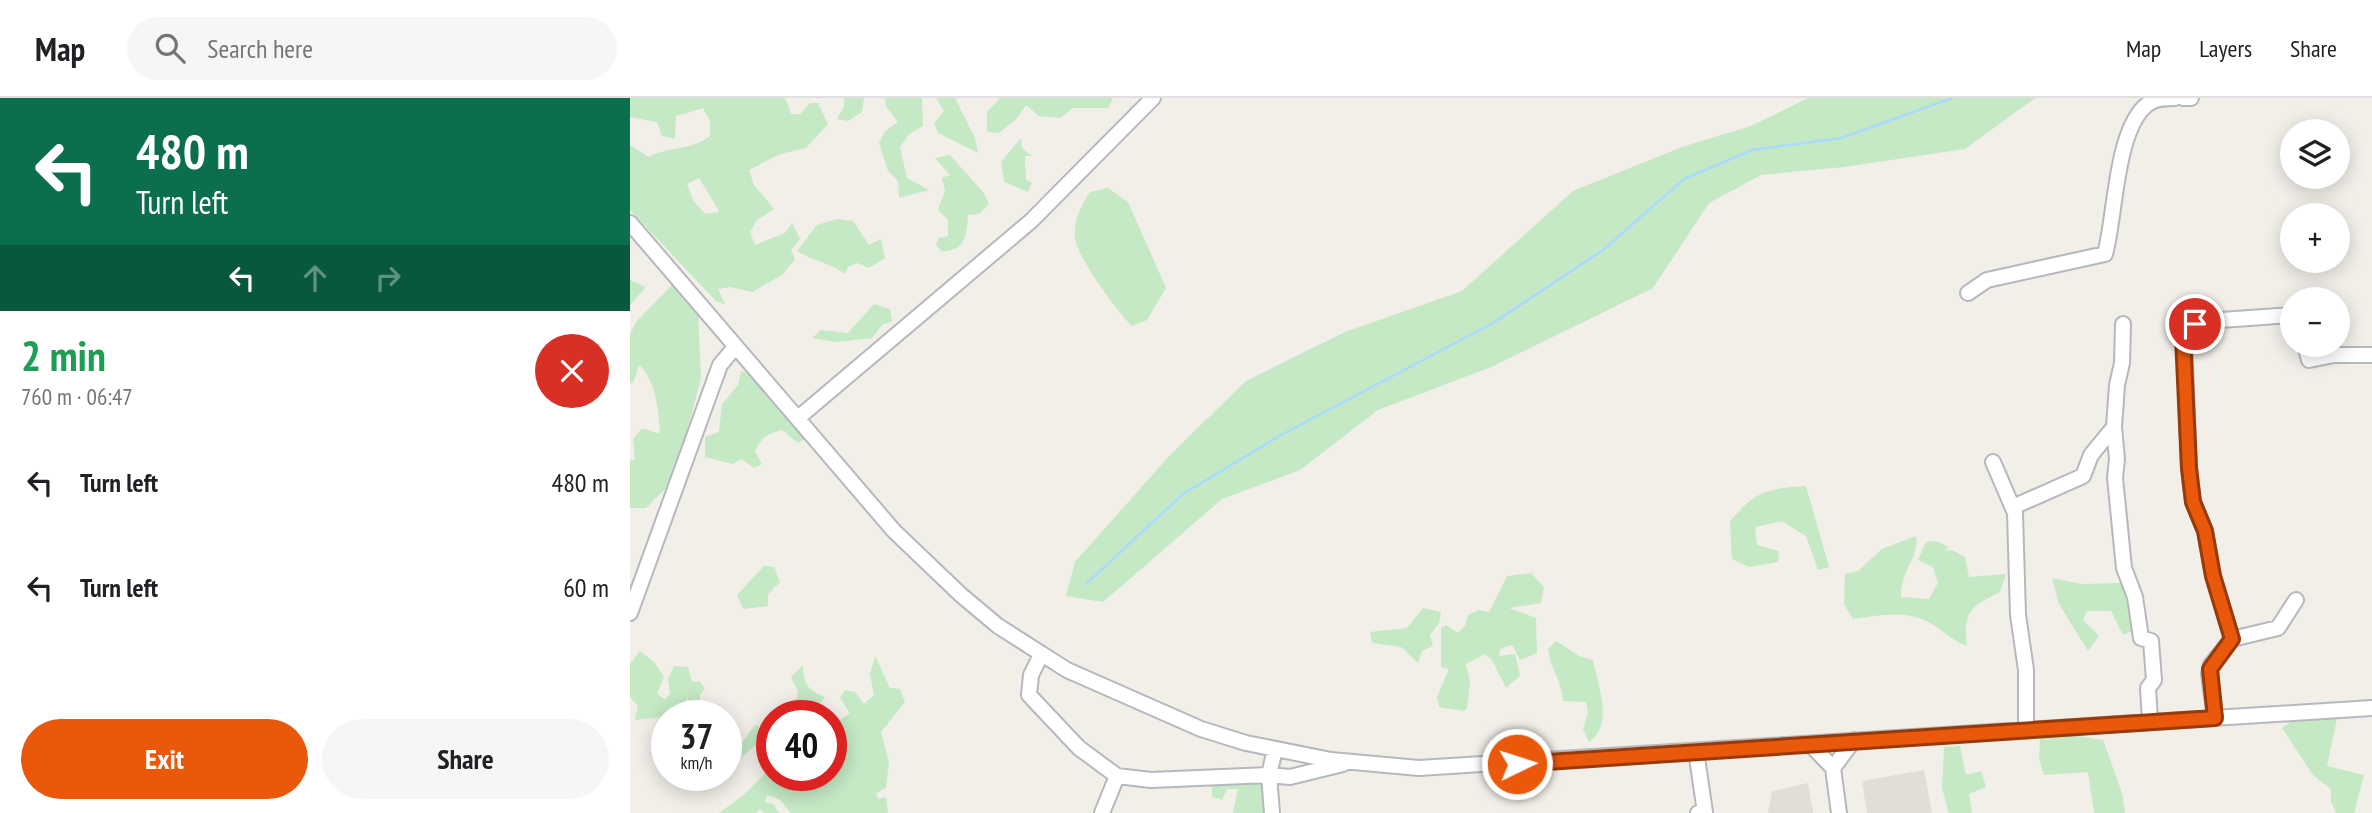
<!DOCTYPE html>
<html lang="en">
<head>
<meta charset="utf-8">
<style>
	:root { --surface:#fff; --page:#f6f6f6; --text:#202124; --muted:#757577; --line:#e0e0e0; --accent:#ea580c }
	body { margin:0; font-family:"PT Sans Narrow",sans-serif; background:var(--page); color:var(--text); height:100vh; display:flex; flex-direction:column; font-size:26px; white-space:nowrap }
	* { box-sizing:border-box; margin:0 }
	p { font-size:23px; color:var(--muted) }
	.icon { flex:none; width:38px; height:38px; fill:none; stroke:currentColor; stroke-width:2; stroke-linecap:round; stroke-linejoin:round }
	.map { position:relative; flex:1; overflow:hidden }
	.details { display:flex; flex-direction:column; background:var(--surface); width:630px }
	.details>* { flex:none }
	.guide { background:#0b6e4f; color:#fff; overflow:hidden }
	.buttons { position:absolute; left:1650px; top:21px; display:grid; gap:14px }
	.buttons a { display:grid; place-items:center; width:70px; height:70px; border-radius:50%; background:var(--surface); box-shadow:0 4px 18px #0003; font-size:35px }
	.speed { position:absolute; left:21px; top:602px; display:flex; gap:14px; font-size:35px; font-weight:700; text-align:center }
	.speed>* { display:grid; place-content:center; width:91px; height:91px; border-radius:50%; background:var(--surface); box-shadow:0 4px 18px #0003; line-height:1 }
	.speed small { font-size:18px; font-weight:400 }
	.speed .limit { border:10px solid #d22; background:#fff; color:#111 }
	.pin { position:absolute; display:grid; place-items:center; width:60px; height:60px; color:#fff; margin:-30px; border:4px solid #fff; border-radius:50%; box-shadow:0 2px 7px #0007 }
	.me { position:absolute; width:77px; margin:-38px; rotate:86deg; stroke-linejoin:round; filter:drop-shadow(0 0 5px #0008) }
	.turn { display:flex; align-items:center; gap:24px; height:147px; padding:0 21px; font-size:32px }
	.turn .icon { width:91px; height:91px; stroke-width:2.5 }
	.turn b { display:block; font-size:49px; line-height:60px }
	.lanes { display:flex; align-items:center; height:66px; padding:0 21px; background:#0003; justify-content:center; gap:35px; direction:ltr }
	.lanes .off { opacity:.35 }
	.round { display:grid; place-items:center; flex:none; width:74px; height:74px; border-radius:37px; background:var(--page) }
	.summary { display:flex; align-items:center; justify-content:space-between; height:119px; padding:0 21px }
	h1 { font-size:42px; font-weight:600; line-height:52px; color:#1e9e55 }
	.button { display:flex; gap:14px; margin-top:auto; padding:14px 21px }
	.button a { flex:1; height:80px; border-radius:42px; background:var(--accent); color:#fff; font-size:28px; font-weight:600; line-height:80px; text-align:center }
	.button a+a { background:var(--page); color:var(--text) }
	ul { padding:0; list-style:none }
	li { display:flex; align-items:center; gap:21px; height:105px; padding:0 21px }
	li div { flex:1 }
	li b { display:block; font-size:26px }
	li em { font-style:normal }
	header { display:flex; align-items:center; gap:42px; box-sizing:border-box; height:98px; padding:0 35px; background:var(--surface); border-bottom:2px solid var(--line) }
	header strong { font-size:33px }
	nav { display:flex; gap:38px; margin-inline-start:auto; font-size:24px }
	.search { width:490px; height:63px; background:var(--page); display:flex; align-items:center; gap:18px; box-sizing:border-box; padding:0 24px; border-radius:38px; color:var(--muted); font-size:26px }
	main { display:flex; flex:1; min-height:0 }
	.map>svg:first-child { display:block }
	.education { fill:#e1ded6 }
	.green { fill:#c5e8c5; fill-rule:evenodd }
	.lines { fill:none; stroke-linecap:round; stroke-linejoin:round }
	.stream { stroke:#aadaff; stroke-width:2.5 }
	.minor-casing { stroke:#b5b8bc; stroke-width:18 }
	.minor { stroke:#fff; stroke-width:14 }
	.route-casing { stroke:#983908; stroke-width:18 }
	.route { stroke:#ea580c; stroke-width:12 }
</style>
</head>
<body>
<header>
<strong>Map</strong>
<div class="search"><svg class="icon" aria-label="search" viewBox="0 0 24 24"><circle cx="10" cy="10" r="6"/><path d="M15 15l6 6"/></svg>Search here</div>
<nav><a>Map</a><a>Layers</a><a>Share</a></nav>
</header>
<main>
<section class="details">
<div class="guide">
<div class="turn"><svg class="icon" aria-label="left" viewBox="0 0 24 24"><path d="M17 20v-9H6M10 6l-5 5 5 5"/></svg><div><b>480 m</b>Turn left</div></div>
<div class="lanes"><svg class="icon" aria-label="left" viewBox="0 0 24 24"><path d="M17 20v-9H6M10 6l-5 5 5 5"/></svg><svg class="icon off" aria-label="ahead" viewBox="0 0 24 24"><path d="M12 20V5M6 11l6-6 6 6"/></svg><svg class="icon off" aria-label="right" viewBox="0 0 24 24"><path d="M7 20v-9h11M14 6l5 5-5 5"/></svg></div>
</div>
<div class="summary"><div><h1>2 min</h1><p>760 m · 06:47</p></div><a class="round" style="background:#d93025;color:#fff"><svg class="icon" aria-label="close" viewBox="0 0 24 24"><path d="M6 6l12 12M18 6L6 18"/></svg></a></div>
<ul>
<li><svg class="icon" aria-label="left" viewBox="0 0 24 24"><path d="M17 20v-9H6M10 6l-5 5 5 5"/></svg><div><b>Turn left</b></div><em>480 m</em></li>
<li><svg class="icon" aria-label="left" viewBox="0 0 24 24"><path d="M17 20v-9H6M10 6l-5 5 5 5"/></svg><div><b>Turn left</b></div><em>60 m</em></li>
</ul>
<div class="button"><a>Exit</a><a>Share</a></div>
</section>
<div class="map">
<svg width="1742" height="715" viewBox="0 0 1742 715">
	<rect width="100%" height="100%" fill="#f1efe8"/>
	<path class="education" d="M 1294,672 L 1302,715 L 1237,715 L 1232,683 Z
		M 1178,685 L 1183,715 L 1138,715 L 1142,693 Z"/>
	<path class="green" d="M 0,0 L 155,0 L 161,16 L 170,16 L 180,5 L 188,5 L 198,26 L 176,50 L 150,56 L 119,72 L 124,87 L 144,111 L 127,122 L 120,134 L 125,147 L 155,135 L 162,125 L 170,141 L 161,152 L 165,161 L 152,177 L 122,194 L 100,189 L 88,191 L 95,206 L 87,204 L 0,112 L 0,47 L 19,59 C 39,48 61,53 80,38 L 80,23 L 73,10 L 46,18 L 45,41 L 32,38 L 27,24 L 0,19 ZM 69,80 L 89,113 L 89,114 L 75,116 L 63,102 L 57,86 Z
		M 214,0 L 234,0 L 232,14 L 218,23 L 207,21 L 214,9 Z
		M 255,0 L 292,0 L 293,28 L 279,36 L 270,49 L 277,80 L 299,92 L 269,100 L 268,83 L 258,73 L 249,45 L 255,33 L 268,24 L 256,8 Z
		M 306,0 L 325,0 L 345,40 L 348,55 L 308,35 L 304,25 L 314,13 Z
		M 370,0 L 483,0 L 478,10 L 443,10 L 430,20 L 409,18 L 396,7 L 387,20 L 369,35 L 357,34 L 357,14 Z
		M 1178,0 L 1405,0 L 1335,51 L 1214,69 L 1131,77 L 1079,105 L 1023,190 L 861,269 L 748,312 L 670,372 L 592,401 L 473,504 L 436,498 L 445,464 L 540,357 L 616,283 L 715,234 L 832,193 L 943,93 L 1052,49 L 1121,28 Z
		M 391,40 L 392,50 L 402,58 L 395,58 L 396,82 L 402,85 L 398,94 L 374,84 L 371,64 Z
		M 320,57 L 353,94 L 359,106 L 349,116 L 338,117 C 337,135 335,155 311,153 L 306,147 L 309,140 L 318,138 L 318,122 L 308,112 L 315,93 L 312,80 L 320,77 L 305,60 Z
		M 478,90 L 498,104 L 536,190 L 517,222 L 502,228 C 487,213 448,161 445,140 C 443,123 452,106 460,94 Z
		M 207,121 L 223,123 L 239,147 L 251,141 L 255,160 L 239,170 L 227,165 L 218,169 L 215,176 C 201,165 183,163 167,153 L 187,127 Z
		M 0,182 L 16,189 L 0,207 Z
		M 47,182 L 68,211 L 71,280 L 55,341 L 36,390 L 16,410 L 0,410 L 0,363 L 5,361 L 3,341 L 12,330 L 30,336 C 29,314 26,282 9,267 L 3,285 L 0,285 L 0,237 L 6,224 Z
		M 244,206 L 260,211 L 262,223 L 252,227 L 242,240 L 207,244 L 182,240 L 191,232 L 218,235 Z
		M 111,273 L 131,282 L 180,338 L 168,345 L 152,332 C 138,336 131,339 125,353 L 132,366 L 124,370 L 111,361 L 103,366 L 75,359 L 75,339 L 89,334 L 92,306 L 108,287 Z
		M 1176,388 L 1199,469 L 1188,472 L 1176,438 L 1152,423 L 1125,429 L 1127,447 L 1149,453 L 1148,464 L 1119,469 L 1102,461 L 1100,424 C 1123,394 1138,390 1176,388 Z
		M 1286,438 C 1290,460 1270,472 1271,499 L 1299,501 L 1308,485 L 1303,469 L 1288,462 L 1296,444 L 1306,443 L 1319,449 L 1314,453 L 1322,452 L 1335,459 L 1339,479 L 1376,476 L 1370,494 C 1340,509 1333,513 1337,548 C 1320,542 1309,528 1294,522 C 1272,512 1246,518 1223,521 L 1214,506 L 1215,476 L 1228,473 L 1252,451 Z
		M 134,468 L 144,469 L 150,484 L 138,496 L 138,508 L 113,511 L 107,497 Z
		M 901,475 L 914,489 L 911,505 L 879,510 L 906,520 L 907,555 L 890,562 L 882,547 L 870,551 L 869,558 L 885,556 L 890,578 L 876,590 L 862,562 L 855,556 L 836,566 L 840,584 L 837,610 L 834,613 L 809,609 L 807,599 L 819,571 L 811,569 L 811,530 L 816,527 L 828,535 L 835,528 L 838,517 L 849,512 L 859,514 L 877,478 Z
		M 1422,480 L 1452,486 L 1492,485 L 1504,532 L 1493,537 L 1481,513 L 1457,513 L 1453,522 L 1469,538 L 1458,553 L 1429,506 Z
		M 793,510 L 811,514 L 809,525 L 800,537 L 803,548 L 792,553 L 788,565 L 771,549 L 742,545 L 740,534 L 777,530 Z
		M 926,543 L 949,558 L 963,562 C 968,588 984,626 959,644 L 953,631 L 958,615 L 956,604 L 933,603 C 932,583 920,570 918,551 Z
		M 10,553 L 25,565 L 34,579 L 27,596 L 35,601 L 40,596 L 38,581 L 44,568 L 58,569 L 62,584 L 70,583 L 75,591 L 70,597 L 70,608 L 62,610 L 57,599 L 52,617 L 5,622 L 8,608 L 0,599 L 0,566 Z
		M 245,558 L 260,590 L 270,591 L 275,604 L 251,634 L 259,664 L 256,690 L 246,695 L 248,701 L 256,699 L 258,715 L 161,715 L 149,701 L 137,697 L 135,704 L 143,706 L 149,715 L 134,715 L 129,711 L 127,715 L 89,715 L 111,699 L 142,669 L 142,677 L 201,677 L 207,648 L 202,628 L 220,615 L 210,600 L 215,592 L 225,594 L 234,606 L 244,597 L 240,576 Z
		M 173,567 C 173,586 178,592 195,599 L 186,611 L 198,618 L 153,618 L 155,607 L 167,600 L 168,594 L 161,579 Z
		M 1708,616 L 1697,668 L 1734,677 L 1724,715 L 1706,715 L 1701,703 L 1701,691 L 1683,677 L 1652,630 L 1670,618 Z
		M 126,626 L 142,642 L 142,653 L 128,645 L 113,658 L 109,648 Z
		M 1435,636 L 1473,642 L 1492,695 L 1495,715 L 1464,715 L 1458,674 L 1414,677 L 1409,661 L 1410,640 Z
		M 1330,648 L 1336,677 L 1351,673 L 1356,689 L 1339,696 L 1342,715 L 1319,715 L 1312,690 L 1314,649 Z
		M 613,682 L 631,686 L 639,715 L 603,715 L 608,691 L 597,691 L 592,702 L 582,699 L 582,686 Z"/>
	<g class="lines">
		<path class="stream" d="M 456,486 L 553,396 L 651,337 L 863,225 L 973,152 L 1054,81 L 1122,52 L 1211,40 L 1322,0"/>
		<g class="minor-casing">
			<path id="minor" d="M 1553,0 L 1561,0
				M 0,125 L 264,433 L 331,497 L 368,528 L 437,572 L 571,631 L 616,645 L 701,662 L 789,670 L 1742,610
				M 1338,195 L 1357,182 L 1475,156 C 1486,117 1485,29 1519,5 C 1527,0 1536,0 1545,0
				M 1675,247 L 1679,262 L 1704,257 L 1742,257
				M 168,320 L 401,123 L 523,0
				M 1484,329 L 1487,361 L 1485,380 L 1494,470 L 1505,499 L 1511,540 L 1521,543 L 1524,582 L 1518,590 L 1520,623
				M 1363,364 L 1385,415 L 1388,517 L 1396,572 L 1396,631
				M 1383,409 L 1453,378 L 1461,357 L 1484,329 L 1487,287 L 1492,265 L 1493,226
				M 0,515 L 90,267 L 105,249
				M 1602,541 L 1583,478 L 1575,433 L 1563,404 L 1559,370 L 1554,239 L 1559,228 L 1577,223 L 1662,217
				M 411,557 L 401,577 L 399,597 L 449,650 L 487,678 L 521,682 L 639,677 L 660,679 L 713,666
				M 1585,619 L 1579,576 L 1581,567 L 1602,541 L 1648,530 L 1666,502
				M 1180,646 L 1203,670 L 1209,715
				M 1066,653 L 1075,714 L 1068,715
				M 1203,670 L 1224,642
				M 472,715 L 487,678
				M 642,715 L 639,677 L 645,651"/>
		</g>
		<use href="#minor" class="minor"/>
	</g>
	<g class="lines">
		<g class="route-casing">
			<path id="route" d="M 887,666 L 1585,620 L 1580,571 L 1602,541 L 1583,478 L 1575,433 L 1563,404 L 1559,370 L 1553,239 L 1559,228 L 1565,226"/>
		</g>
		<use href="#route" class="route"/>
	</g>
</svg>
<div class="buttons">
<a><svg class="icon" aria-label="layers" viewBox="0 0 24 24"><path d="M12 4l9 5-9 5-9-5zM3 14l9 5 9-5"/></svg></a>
<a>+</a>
<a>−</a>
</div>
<div class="speed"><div>37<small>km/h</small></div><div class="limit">40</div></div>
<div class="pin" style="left:1565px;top:226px;background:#d93025"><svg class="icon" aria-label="arrive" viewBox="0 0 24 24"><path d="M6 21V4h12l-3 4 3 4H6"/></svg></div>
<svg class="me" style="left:887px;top:666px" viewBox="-20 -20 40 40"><circle r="17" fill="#ea580c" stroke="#fff" stroke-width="3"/><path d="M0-11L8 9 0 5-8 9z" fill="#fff"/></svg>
</div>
</main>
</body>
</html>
